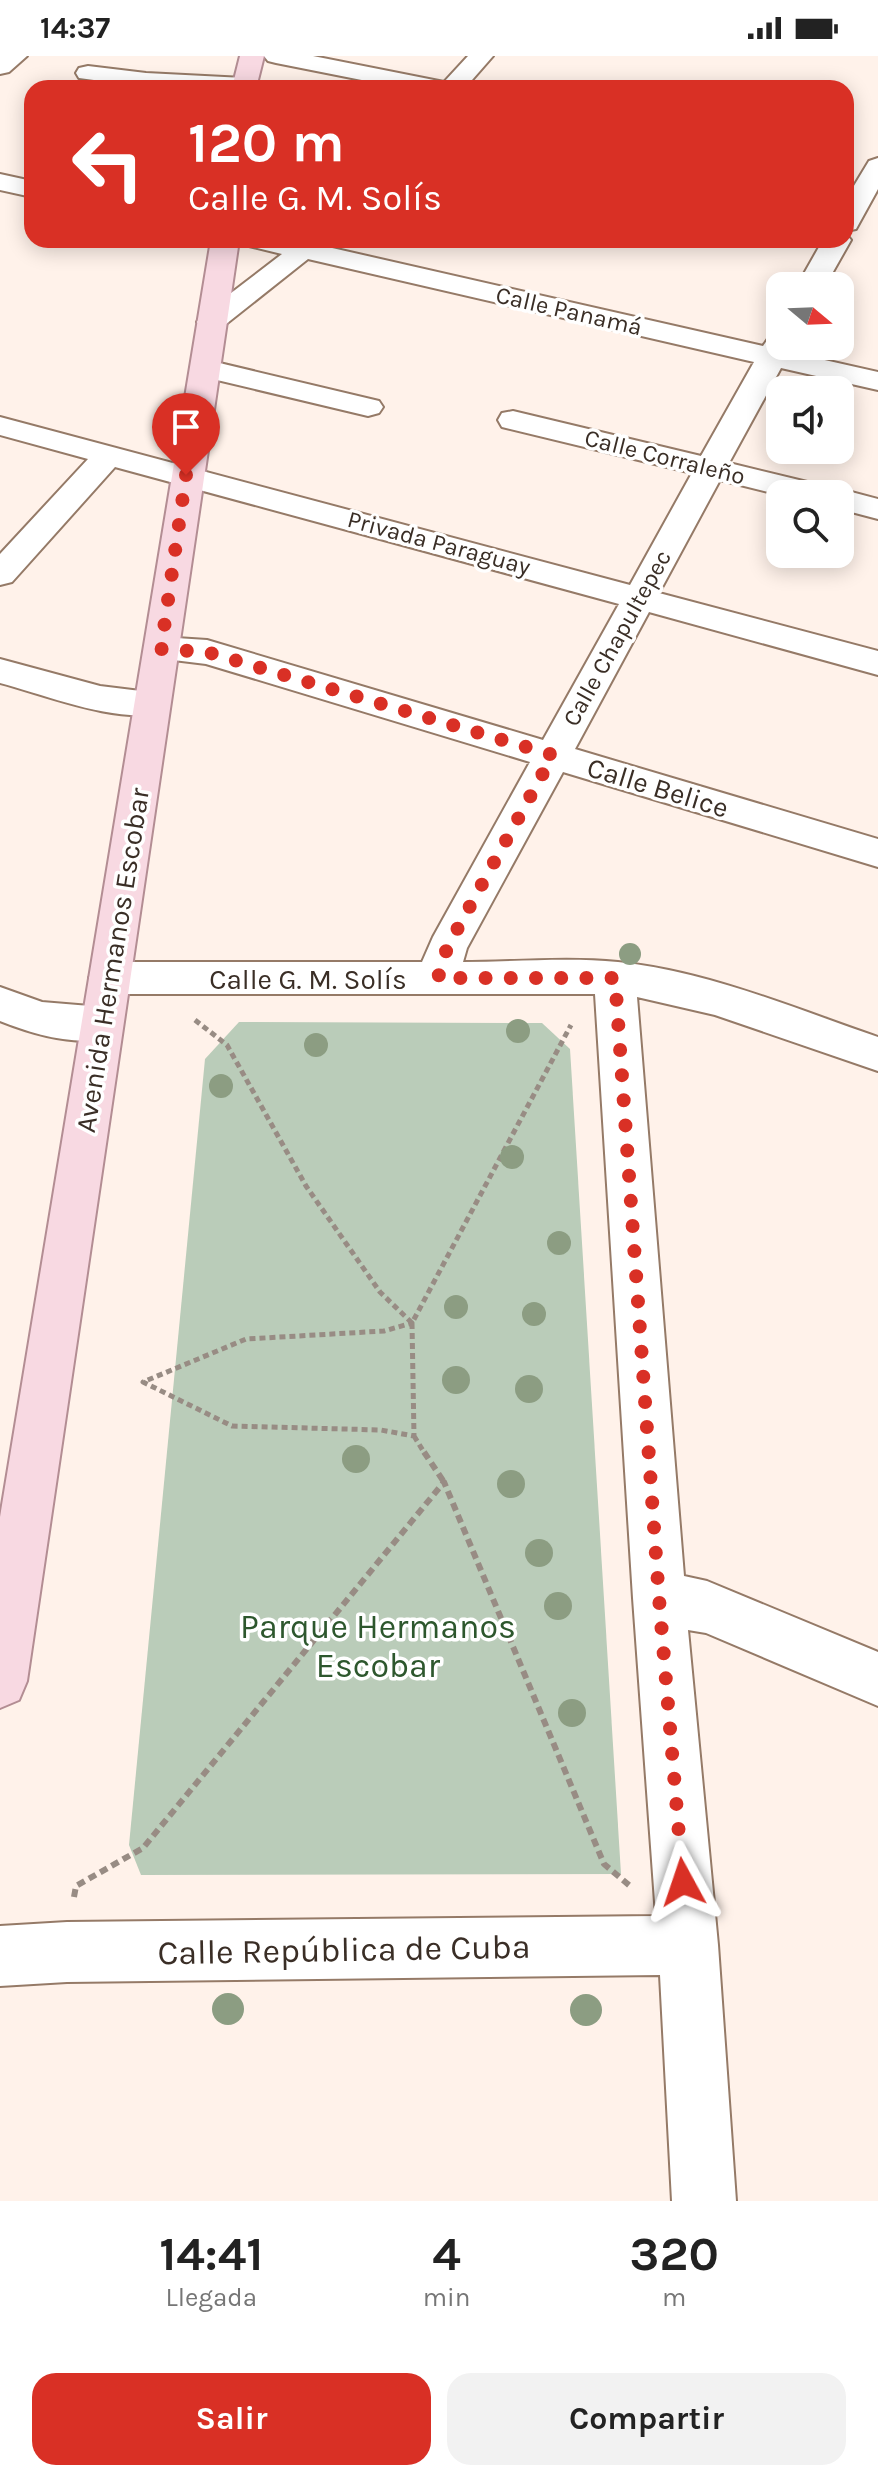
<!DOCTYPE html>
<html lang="es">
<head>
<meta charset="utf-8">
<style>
	:root { --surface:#fff; --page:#f2f2f2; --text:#222; --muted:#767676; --accent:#d93025 }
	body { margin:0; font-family:Karla,sans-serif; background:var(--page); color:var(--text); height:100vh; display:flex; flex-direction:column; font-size:30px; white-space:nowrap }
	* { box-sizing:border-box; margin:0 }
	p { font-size:26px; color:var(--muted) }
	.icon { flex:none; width:44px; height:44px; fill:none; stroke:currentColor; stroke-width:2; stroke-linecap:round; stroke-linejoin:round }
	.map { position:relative; height:2145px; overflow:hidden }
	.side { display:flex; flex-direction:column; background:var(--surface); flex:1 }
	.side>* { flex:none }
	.hud { position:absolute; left:24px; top:24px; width:830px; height:168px; border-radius:24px; box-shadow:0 4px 20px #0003; background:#d93025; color:#fff; overflow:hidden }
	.needle { width:52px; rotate:109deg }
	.tools { position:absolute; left:766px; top:216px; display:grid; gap:16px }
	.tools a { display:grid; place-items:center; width:88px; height:88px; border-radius:16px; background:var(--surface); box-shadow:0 4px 20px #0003; font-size:40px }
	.pin { position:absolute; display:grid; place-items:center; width:68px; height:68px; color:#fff; margin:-82px -34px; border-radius:50% 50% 50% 0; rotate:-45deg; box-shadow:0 0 8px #0007 }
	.pin .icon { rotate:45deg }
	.me { position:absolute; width:88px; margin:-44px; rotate:355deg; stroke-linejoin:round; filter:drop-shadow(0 0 6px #0008) }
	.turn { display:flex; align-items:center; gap:28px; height:168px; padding:0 32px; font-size:36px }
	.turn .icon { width:104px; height:104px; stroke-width:2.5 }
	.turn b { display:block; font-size:56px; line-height:68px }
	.eta { display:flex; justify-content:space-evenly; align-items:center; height:136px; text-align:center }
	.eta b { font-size:48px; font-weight:700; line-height:56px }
	.action { display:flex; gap:16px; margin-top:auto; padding:16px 32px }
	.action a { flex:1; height:92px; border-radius:24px; background:var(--accent); color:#fff; font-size:32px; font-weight:700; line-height:92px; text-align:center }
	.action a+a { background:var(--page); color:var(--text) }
	.status { display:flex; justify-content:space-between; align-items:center; height:56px; padding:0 40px; background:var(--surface); direction:ltr }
	.status svg { height:22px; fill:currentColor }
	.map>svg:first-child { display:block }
	.green { fill:#baccb9 }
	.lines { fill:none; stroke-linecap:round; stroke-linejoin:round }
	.minor-casing { stroke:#957a67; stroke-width:4 }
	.major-casing { stroke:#b38d93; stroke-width:4 }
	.path-far1 { stroke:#988c84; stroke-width:5; stroke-dasharray:6 4; stroke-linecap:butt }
	.path { stroke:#988c84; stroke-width:6; stroke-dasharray:8 5; stroke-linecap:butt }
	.minor { fill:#fff; fill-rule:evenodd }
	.major { fill:#f8d9e2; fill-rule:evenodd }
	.tree { fill:#8c9d82 }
	.route { stroke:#d93025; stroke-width:14; stroke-dasharray:0 25.2 }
	.labels { text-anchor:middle; stroke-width:7; stroke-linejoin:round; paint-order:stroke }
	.far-street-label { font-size:24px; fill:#3a2e26; stroke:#fff }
	.street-label { font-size:28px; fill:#3a2e26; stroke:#fff }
	.near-park-label { font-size:34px; fill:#2d572d; stroke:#fff }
	.near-street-label { font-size:34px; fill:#3a2e26; stroke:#fff }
</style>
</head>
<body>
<div class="status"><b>14:37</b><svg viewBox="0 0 49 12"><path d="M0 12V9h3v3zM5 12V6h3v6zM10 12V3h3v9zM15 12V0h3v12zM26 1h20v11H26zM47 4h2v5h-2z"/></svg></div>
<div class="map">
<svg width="878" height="2145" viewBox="0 0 878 2145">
	<rect width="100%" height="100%" fill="#fff2ea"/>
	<path class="green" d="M 239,966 L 542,967 L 570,993 L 621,1818 L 141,1819 L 129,1789 L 205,1003 Z"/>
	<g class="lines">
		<g class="minor-casing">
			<path id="minor" d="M 0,0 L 27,0 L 9,16 L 0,18 Z
				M 264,0 L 313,0 L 444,26 L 468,0 L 493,0 L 465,32 L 402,32 L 276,7 L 268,5 Z
				M 88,10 L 146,17 L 244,22 L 253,24 L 256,29 L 254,32 L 146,31 L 79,22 L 76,17 L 79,12 Z
				M 878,102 L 878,133 L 856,173 L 846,175 L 846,143 L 869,105 Z
				M 0,118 L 32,125 L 32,141 L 0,134 Z
				M 846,178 L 851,184 L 825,230 L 797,230 L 823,184 L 846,184 Z
				M 245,184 L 323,184 L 319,189 L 763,290 L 770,280 L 780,277 L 780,290 L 792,290 L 789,296 L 878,316 L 878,334 L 781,312 L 729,407 L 828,431 L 831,435 L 840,433 L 878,443 L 878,463 L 840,453 L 840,438 L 780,439 L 720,424 L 659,537 L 878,595 L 878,619 L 649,556 L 575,693 L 878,783 L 878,811 L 563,716 L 467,892 L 463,906 C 514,906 567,901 618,906 C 707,915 793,952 878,981 L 878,1015 L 715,959 L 637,941 L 684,1520 L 707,1525 L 878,1596 L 878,1650 L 706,1577 L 688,1574 L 718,1889 L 736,2145 L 672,2145 L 660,1919 L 67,1926 L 0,1930 L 0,1870 L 67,1866 L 656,1860 L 633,1542 L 595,938 L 110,938 L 95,933 L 89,922 L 95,911 L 110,906 L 422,906 L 433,881 L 530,706 L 206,608 L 149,601 L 144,593 L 149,585 L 161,581 L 207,584 L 543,684 L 619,548 L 115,411 L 12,526 L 0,529 L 0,498 L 88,403 L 0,379 L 0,361 L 630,529 L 692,417 L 502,371 L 498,364 L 502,357 L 513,355 L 701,400 L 754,306 L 308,203 L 221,272 L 211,275 L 201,272 L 197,266 L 201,260 L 282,198 L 249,190 Z
				M 207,304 L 379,345 L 383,351 L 379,357 L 368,360 L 196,319 L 192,313 L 196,307 Z
				M 0,603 L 100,630 L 165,638 L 170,647 L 165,656 C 118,669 46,639 0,627 Z
				M 0,931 L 42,946 L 102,951 L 117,956 L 123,968 L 117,980 C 80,992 35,979 0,965 Z"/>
		</g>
		<g class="major-casing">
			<path id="major" d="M 240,0 L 264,0 L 256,32 L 232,32 Z
				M 211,184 L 239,184 L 27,1625 L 19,1644 L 0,1652 L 0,1461 Z"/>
		</g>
		<path class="path-far1" d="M 195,964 L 227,989 L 306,1130 L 380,1236 L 412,1267 L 571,969
			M 412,1267 L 414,1380 L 381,1374 L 232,1370 L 143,1326 L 246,1283 L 384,1275 Z
			M 414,1380 L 425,1398"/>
		<path class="path" d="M 424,1396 L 444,1426
			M 74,1841 L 76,1830 L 143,1792 L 444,1426 L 604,1808 L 630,1830"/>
		<use href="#minor" class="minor"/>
		<use href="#major" class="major"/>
	</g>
	<g class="tree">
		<circle cx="630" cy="898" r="11"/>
		<circle cx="518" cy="975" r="12"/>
		<circle cx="316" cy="989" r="12"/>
		<circle cx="221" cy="1030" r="12"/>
		<circle cx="512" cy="1101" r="12"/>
		<circle cx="559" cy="1187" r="12"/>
		<circle cx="456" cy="1251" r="12"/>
		<circle cx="534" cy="1258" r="12"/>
		<circle cx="456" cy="1324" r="14"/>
		<circle cx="529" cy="1333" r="14"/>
		<circle cx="356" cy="1403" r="14"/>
		<circle cx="511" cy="1428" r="14"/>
		<circle cx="539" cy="1497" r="14"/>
		<circle cx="558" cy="1550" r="14"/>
		<circle cx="572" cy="1657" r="14"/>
		<circle cx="228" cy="1953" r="16"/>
		<circle cx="586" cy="1954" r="16"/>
	</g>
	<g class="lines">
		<path class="route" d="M 186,419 L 161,593 L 207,596 L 553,699 L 447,892 L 438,922 L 615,922 L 659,1542 L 683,1826"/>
	</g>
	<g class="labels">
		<g class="far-street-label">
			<text transform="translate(569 255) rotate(13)" y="8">Calle Panamá</text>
			<text transform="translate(665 401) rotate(14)" y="8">Calle Corraleño</text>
			<text transform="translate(439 487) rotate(15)" y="8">Privada Paraguay</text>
			<text transform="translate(617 582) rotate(-61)" y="8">Calle Chapultepec</text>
		</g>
		<g class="street-label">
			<text transform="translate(658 731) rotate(17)" y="10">Calle Belice</text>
			<text transform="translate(112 904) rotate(-81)" y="10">Avenida Hermanos Escobar</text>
			<text x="308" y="933">Calle G. M. Solís</text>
		</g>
		<g class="near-park-label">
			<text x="378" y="1582">Parque Hermanos<tspan x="378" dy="39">Escobar</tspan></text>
		</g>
		<g class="near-street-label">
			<text transform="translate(344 1893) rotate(-1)" y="12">Calle República de Cuba</text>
		</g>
	</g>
</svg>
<div class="tools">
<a><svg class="needle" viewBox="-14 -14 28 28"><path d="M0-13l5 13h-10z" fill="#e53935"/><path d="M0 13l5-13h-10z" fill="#767676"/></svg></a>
<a><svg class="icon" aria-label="sound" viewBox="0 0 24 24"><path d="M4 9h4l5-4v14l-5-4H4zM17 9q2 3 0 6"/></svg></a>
<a><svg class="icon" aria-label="search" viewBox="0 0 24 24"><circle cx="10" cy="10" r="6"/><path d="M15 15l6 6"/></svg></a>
</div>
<div class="pin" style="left:186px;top:419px;background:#d93025"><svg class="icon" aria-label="arrive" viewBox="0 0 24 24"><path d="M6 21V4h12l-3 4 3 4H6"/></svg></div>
<svg class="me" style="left:683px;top:1826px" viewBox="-20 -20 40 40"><path d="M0-17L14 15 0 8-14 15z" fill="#d93025" stroke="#fff" stroke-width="4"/></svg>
<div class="hud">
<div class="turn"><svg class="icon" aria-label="left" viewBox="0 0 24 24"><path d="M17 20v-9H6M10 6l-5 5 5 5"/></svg><div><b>120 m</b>Calle G. M. Solís</div></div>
</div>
</div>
<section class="side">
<div class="eta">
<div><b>14:41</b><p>Llegada</p></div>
<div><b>4</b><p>min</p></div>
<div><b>320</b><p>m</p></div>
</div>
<div class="action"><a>Salir</a><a>Compartir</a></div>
</section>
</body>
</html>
